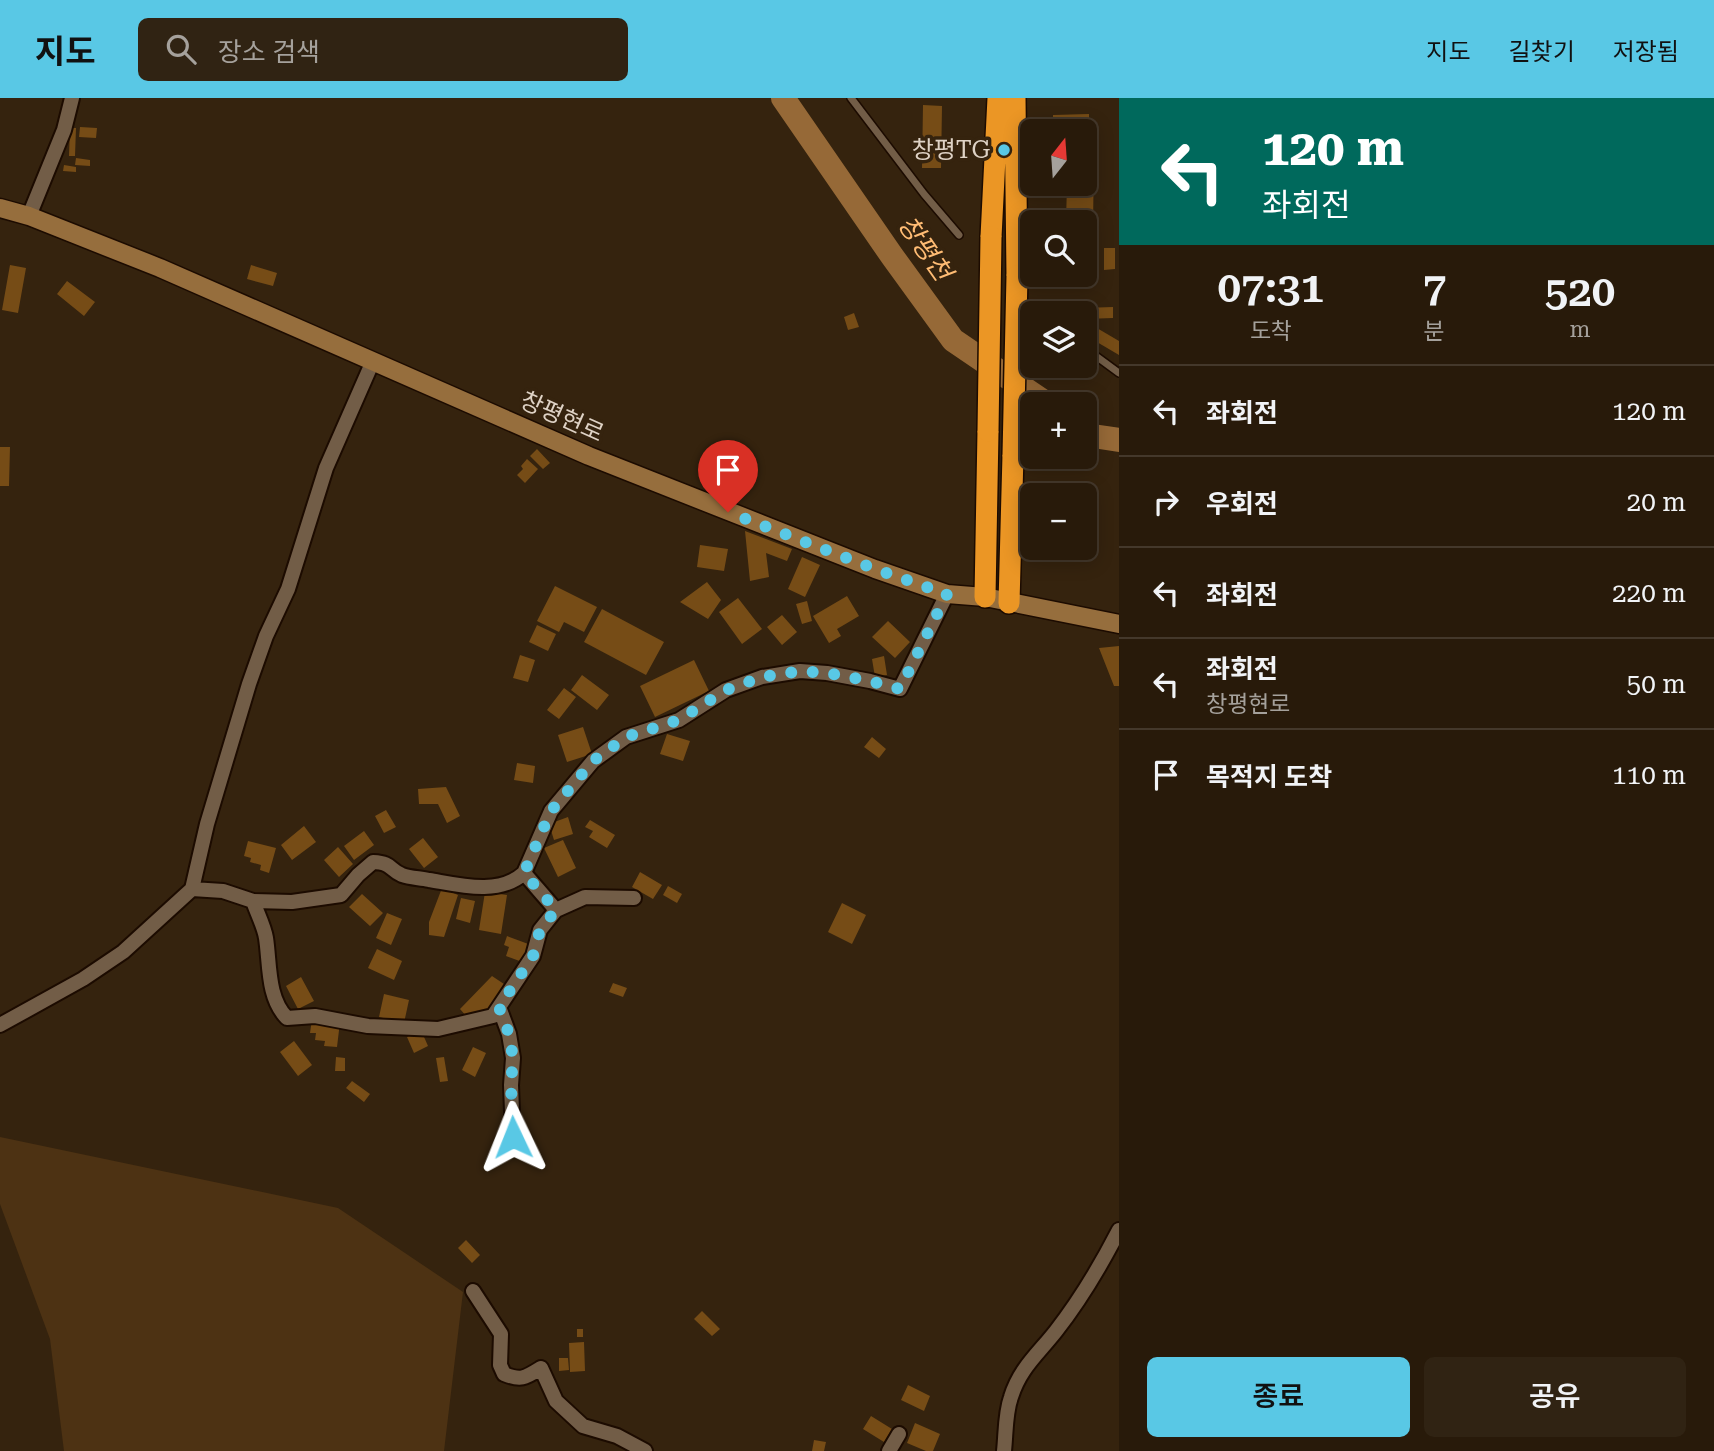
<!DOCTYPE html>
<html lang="ko">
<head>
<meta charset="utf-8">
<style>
	:root { --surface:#281a0a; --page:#302313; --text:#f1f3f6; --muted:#a5a19c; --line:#44382b; --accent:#59c8e5 }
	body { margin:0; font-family:"Roboto Serif","Noto Sans KR",serif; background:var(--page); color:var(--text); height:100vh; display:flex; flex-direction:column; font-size:26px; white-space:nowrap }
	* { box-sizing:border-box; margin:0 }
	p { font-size:23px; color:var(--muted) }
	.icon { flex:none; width:38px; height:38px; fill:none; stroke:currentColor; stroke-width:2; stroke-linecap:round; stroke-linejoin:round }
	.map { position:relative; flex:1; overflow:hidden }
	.drawer { display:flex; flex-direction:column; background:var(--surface); width:595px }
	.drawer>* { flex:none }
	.hud { background:#00695c; color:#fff; overflow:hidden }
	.needle { width:46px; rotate:17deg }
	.buttons { position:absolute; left:1020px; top:21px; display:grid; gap:14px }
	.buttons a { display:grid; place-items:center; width:77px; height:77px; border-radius:10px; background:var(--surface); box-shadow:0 4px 18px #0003,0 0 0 2px var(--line); font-size:35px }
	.pin { position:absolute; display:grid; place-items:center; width:60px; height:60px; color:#fff; margin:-72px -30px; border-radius:50% 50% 50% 0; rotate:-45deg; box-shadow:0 0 7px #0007 }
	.pin .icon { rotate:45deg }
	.me { position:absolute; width:77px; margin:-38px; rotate:358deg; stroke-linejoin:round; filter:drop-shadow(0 0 5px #0008) }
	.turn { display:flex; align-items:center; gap:24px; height:147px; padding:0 28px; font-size:32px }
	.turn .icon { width:91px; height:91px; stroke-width:2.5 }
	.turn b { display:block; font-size:49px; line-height:60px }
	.eta { display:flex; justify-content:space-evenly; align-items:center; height:119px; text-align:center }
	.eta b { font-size:42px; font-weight:600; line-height:49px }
	.action { display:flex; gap:14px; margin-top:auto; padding:14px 28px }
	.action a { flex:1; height:80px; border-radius:10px; background:var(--accent); color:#111; font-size:28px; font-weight:600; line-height:80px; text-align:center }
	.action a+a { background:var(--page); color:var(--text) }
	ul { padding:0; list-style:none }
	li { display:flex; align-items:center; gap:21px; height:91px; padding:0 28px; border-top:2px solid var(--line) }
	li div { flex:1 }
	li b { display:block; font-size:26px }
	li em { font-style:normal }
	header { display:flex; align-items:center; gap:42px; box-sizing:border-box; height:98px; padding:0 35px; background:var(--accent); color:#111 }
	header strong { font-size:33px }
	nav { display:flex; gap:38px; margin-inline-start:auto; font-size:24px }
	.search { width:490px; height:63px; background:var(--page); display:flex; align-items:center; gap:18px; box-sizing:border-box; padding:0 24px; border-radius:10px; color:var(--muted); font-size:26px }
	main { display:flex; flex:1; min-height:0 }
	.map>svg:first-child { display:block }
	.green { fill:#4d3213 }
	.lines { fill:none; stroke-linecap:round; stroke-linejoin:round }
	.river { stroke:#966937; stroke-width:24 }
	.building { fill:#764c16 }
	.service-casing { stroke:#1c0b00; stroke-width:10 }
	.minor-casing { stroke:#1c0b00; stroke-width:18 }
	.secondary-casing { stroke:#1c0b00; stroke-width:21 }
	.motorway-casing { stroke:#1c0b00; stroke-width:24 }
	.service { stroke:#725d47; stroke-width:7 }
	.minor { stroke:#725d47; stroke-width:14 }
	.secondary { stroke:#966e3d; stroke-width:18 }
	.motorway { stroke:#eb9625; stroke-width:21 }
	.motorway-bridge-casing { stroke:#1c0b00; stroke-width:24; stroke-linecap:butt }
	.motorway-bridge { stroke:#eb9625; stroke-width:21 }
	.route { stroke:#59c8e5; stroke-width:12; stroke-dasharray:0 21.6 }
	.poi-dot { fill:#59c8e5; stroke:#35230e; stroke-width:2.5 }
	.labels { text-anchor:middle; stroke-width:7; stroke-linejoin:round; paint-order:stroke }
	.poi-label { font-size:24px; fill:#ded2c5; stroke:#35230e; text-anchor:end }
	.street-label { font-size:24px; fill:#ded2c5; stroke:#35230e }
	.water-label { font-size:26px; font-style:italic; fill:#ffbc74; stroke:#35230e }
</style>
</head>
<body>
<header>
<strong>지도</strong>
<div class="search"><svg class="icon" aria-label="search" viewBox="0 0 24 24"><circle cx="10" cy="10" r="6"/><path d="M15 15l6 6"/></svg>장소 검색</div>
<nav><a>지도</a><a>길찾기</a><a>저장됨</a></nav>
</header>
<main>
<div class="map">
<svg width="1119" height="1353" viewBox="0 0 1119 1353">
	<rect width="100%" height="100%" fill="#35230e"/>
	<path class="green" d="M 0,1039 L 338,1110 L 463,1194 L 444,1353 L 64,1353 L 50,1241 L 0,1106 Z"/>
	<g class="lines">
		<path class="river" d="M 783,0 L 892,158 L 953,242 L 1047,306
			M 1085,332 L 1093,338 L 1119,342"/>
	</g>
	<path class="building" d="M 923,7 L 942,8 L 941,70 L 922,70 Z
		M 1089,16 L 1089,29 L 1053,30 L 1053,17 Z
		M 80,29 L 97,30 L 96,40 L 79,39 Z
		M 70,30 L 76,30 L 75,58 L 69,58 Z
		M 1085,55 L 1094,55 L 1093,128 L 1085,128 L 1085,124 L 1066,124 L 1067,86 L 1085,86 Z
		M 76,60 L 90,62 L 90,68 L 75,67 Z
		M 64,67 L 76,69 L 76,74 L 63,73 Z
		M 1104,150 L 1115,150 L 1115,171 L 1104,172 Z
		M 10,167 L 26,170 L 18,215 L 2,212 Z
		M 251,167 L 277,175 L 273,188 L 247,181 Z
		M 67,183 L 95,204 L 84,218 L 57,196 Z
		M 1113,209 L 1113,220 L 1085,221 L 1083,210 Z
		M 854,215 L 859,229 L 848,232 L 844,219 Z
		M 1085,223 L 1119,243 L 1119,257 L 1085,237 Z
		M 0,349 L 10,349 L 9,388 L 0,388 Z
		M 537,351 L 550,365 L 543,371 L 530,358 Z
		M 527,361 L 538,371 L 525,385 L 517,377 L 523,371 L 521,368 Z
		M 745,433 L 792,451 L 787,463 L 766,455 L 769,479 L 750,483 Z
		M 700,447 L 728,451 L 724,473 L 697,469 Z
		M 802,459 L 820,467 L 805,499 L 788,491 Z
		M 707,484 L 721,502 L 708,521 L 680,504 Z
		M 555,488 L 597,509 L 584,534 L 564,524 L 559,534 L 537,523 Z
		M 847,498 L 859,518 L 837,531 L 841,538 L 829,545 L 813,518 Z
		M 738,500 L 762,531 L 742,546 L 719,514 Z
		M 807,503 L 812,523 L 802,526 L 796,506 Z
		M 602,511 L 664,544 L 646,577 L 584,544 Z
		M 782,517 L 797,534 L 782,547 L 767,529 Z
		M 888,523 L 910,544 L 895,560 L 872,539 Z
		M 537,527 L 556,536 L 548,553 L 529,544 Z
		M 1119,548 L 1119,588 L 1114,588 L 1099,550 Z
		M 520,557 L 535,562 L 528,584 L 513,580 Z
		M 884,558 L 887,577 L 875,579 L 872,561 Z
		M 694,562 L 709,593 L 655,619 L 640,588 Z
		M 582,577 L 609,597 L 597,612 L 571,592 Z
		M 564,590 L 576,599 L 559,621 L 547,612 Z
		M 583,629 L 592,656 L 567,664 L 558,637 Z
		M 667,636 L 690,643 L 683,663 L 660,656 Z
		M 872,639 L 886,651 L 879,660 L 864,649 Z
		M 517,665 L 535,668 L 533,685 L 514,682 Z
		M 446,689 L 460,718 L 447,725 L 438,706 L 419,706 L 418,691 Z
		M 386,712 L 396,729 L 384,735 L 375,718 Z
		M 568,719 L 573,736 L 554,742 L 549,726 Z
		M 590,722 L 615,737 L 607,750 L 589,739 L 593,733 L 585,729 Z
		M 304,728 L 316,744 L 292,762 L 281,747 Z
		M 364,733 L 374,747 L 354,762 L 344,748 Z
		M 423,740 L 438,759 L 424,770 L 409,751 Z
		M 563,742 L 576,770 L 558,779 L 544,750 Z
		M 248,743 L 276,750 L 269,775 L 260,772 L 261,767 L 250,764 L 251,760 L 244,758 Z
		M 338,749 L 353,766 L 339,779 L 324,762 Z
		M 640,774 L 662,787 L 653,801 L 632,789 Z
		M 668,788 L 682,796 L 677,805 L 663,797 Z
		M 442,790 L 458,797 L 444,839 L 429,837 L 429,824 Z
		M 485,794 L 507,797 L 501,836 L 479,832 Z
		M 362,796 L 383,815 L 370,828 L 349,809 Z
		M 461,800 L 475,803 L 470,825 L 456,821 Z
		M 842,805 L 866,817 L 852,846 L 828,834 Z
		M 387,815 L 402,821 L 391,847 L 376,840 Z
		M 507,838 L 531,847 L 525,865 L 506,858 L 509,849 L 504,847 Z
		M 377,851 L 402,863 L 394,882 L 368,870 Z
		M 492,878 L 507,888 L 489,914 L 467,919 L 460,911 Z
		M 301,879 L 314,903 L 298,911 L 286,888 Z
		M 613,885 L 627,890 L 623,899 L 609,894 Z
		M 384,896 L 409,902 L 404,925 L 379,919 Z
		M 312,921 L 340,924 L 337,949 L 324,948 L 325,943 L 315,942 L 316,935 L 310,935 Z
		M 421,932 L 428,948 L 414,955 L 407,939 Z
		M 294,943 L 312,967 L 298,978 L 280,954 Z
		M 473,949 L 486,955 L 475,979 L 462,972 Z
		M 336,959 L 345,960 L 345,973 L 335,973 Z
		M 444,959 L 448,983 L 440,984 L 436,960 Z
		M 352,983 L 370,996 L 364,1004 L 346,990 Z
		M 466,1142 L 480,1157 L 472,1165 L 458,1150 Z
		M 702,1213 L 720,1231 L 712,1238 L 694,1221 Z
		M 577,1231 L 583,1231 L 583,1239 L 577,1239 Z
		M 584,1244 L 585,1273 L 570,1274 L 569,1245 Z
		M 559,1260 L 568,1260 L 569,1272 L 559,1273 Z
		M 908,1287 L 930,1298 L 924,1313 L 901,1302 Z
		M 871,1318 L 892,1331 L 884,1344 L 863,1331 Z
		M 915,1325 L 940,1336 L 933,1353 L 926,1353 L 907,1345 Z
		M 814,1342 L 826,1344 L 824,1353 L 812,1353 Z"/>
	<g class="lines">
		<g class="service-casing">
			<path id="service" d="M 851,0 L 924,96 L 959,137
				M 1039,213 L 1042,215
				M 1085,250 L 1119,275"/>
		</g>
		<g class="minor-casing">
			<path id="minor" d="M 29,118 L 64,32 L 72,0
				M 524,775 L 556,812
				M 192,791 L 223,793 L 253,803 L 292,804 L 341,797 L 358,777 L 373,764 C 393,765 388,771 402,777 C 410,780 420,780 429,782 C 459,787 499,798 524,775 L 551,713 L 593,663 L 626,639 L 679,622 L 726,592 L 762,579 L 800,573 L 827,575 L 870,583 L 900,591 L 947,496
				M 253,803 C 257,815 264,828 266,840 C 270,866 267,900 287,920 L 315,918 L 368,928 L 438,931 L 493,918 L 533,858 L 540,832 L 556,812 L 585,799 L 634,800
				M 499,909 L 509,936 L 513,960 L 511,987 L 513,1039
				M 0,927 L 83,881 L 123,854 L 192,791 L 207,726 L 249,586 L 266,538 L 288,491 L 326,370 L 373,263
				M 473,1193 L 501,1236 L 500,1267 L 504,1276 C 521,1283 525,1280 541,1270 L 556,1303 L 583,1328 L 617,1338 L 645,1353
				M 889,1353 L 899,1336
				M 1004,1353 C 1006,1335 1005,1316 1011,1299 C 1020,1270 1038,1256 1056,1233 C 1081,1201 1101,1167 1119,1132"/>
		</g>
		<g class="secondary-casing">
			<path id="secondary" d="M 0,110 L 29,118 L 160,170 L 589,358 L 875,471 L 947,496 L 985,499 L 1119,526"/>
		</g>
		<g class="motorway-casing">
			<path id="motorway" d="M 1015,0 L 1017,178
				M 991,139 L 998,0
				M 985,499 L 988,333
				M 1009,505 L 1013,357"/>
		</g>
		<use href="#service" class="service"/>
		<use href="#minor" class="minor"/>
		<use href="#secondary" class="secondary"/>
		<use href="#motorway" class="motorway"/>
		<g class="motorway-bridge-casing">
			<path id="motorway-bridge" d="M 988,333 L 991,139
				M 1013,357 L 1017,178"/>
		</g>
		<use href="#motorway-bridge" class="motorway-bridge"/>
	</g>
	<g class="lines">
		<path class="route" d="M 513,1039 L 511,987 L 513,960 L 509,936 L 499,909 L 533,858 L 540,832 L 556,812 L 524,775 L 551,713 L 593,663 L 626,639 L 679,622 L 726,592 L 762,579 L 800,573 L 827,575 L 870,583 L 900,591 L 947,496 L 875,471 L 728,414"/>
	</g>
	<circle class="poi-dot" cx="1004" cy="52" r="7"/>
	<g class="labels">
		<g class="poi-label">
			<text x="990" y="60">창평TG</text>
		</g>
		<g class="street-label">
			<text transform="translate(562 319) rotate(24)" y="8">창평현로</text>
		</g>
		<g class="water-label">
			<text transform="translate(925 150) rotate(55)" y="9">창평천</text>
		</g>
	</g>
</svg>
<div class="buttons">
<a><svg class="needle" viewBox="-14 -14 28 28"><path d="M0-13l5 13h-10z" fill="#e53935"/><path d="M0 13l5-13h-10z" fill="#a5a19c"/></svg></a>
<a><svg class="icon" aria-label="search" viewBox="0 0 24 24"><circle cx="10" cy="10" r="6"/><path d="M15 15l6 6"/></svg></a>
<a><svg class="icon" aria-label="layers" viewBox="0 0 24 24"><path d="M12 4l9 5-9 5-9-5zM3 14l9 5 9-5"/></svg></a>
<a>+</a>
<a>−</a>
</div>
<div class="pin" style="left:728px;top:414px;background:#d93025"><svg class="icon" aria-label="arrive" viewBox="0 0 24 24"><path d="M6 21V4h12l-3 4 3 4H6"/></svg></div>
<svg class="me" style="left:513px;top:1039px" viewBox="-20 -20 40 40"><path d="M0-17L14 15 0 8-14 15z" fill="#59c8e5" stroke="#fff" stroke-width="4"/></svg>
</div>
<section class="drawer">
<div class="hud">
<div class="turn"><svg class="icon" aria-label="left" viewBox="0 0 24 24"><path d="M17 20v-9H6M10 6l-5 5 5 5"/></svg><div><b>120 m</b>좌회전</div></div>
</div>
<div class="eta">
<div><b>07:31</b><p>도착</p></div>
<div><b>7</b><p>분</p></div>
<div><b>520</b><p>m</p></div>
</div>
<ul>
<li><svg class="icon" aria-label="left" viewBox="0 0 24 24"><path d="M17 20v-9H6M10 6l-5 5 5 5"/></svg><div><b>좌회전</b></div><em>120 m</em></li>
<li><svg class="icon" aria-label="right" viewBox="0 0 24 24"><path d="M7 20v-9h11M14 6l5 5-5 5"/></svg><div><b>우회전</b></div><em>20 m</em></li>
<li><svg class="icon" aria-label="left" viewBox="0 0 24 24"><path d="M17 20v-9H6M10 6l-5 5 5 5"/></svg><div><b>좌회전</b></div><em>220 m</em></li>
<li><svg class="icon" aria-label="left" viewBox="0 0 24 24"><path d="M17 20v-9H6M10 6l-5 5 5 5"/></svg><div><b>좌회전</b><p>창평현로</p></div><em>50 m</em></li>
<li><svg class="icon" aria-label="arrive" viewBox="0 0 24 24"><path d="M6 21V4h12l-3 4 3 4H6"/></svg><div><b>목적지 도착</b></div><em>110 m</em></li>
</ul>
<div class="action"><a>종료</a><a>공유</a></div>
</section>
</main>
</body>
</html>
